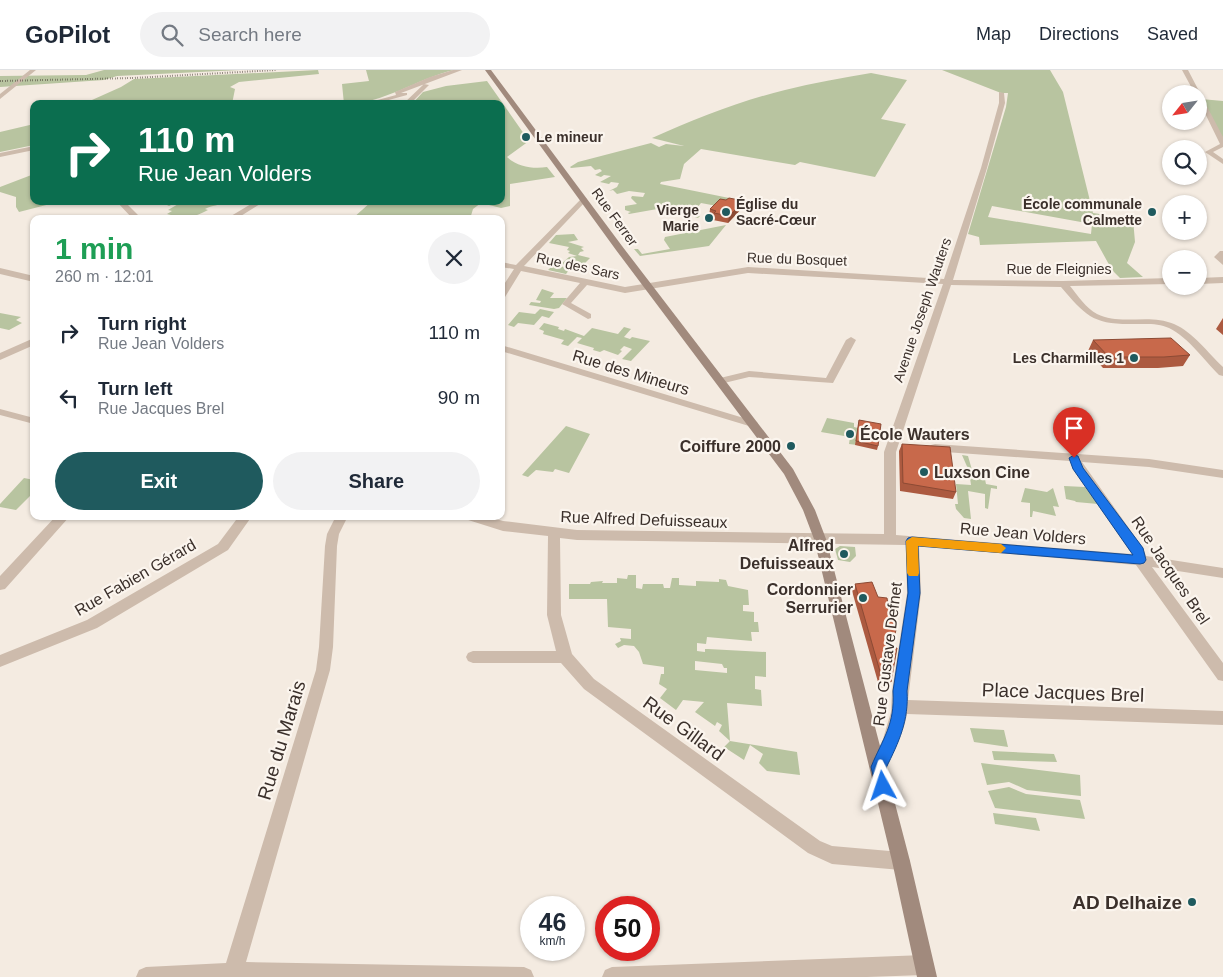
<!DOCTYPE html>
<html lang="en">
<head>
<meta charset="utf-8">
<style>
	:root { --surface:#fff; --page:#f2f2f3; --text:#1f2937; --muted:#747a83; --line:#e0e1e3; --accent:#1f5a5e }
	body { margin:0; font-family:Arial,sans-serif; background:var(--page); color:var(--text); height:100vh; display:flex; flex-direction:column; font-size:19px; white-space:nowrap }
	* { box-sizing:border-box; margin:0 }
	p { font-size:16px; color:var(--muted) }
	.icon { flex:none; width:28px; height:28px; fill:none; stroke:currentColor; stroke-width:2; stroke-linecap:round; stroke-linejoin:round }
	.map { position:relative; flex:1; overflow:hidden }
	.panel { position:absolute; left:30px; top:145px; width:475px; height:305px; display:flex; flex-direction:column; background:var(--surface); border-radius:10px; box-shadow:0 1px 4px #0004 }
	.panel>* { flex:none }
	.top-card { position:absolute; left:30px; top:30px; width:475px; height:105px; border-radius:10px; box-shadow:0 1px 4px #0004; background:#0b6e4f; color:#fff; overflow:hidden }
	.needle { width:32px; rotate:240deg }
	.buttons { position:absolute; left:1162px; top:15px; display:grid; gap:10px }
	.buttons a { display:grid; place-items:center; width:45px; height:45px; border-radius:50%; background:var(--surface); box-shadow:0 1px 4px #0004; font-size:25px }
	.speed { position:absolute; left:520px; top:826px; display:flex; gap:10px; font-size:25px; font-weight:700; text-align:center }
	.speed>* { display:grid; place-content:center; width:65px; height:65px; border-radius:50%; background:var(--surface); box-shadow:0 1px 4px #0004; line-height:1 }
	.speed small { font-size:12px; font-weight:400 }
	.speed .limit { border:8px solid #d22; background:#fff; color:#111 }
	.pin { position:absolute; display:grid; place-items:center; width:42px; height:42px; color:#fff; margin:-51px -21px; border-radius:50% 50% 50% 0; rotate:-45deg; box-shadow:0 0 5px #0007 }
	.pin .icon { rotate:45deg }
	.me { position:absolute; width:55px; margin:-28px; rotate:355deg; stroke-linejoin:round; filter:drop-shadow(0 0 4px #0008) }
	.turn { display:flex; align-items:center; gap:18px; height:105px; padding:0 25px; font-size:22px }
	.turn .icon { width:65px; height:65px; stroke-width:2.5 }
	.turn b { display:block; font-size:35px; line-height:42px }
	.round { display:grid; place-items:center; flex:none; width:52px; height:52px; border-radius:26px; background:var(--page) }
	.headline { display:flex; align-items:center; justify-content:space-between; height:85px; padding:0 25px }
	h1 { font-size:30px; font-weight:600; line-height:38px; color:#1e9e55 }
	.button { display:flex; gap:10px; margin-top:auto; padding:10px 25px }
	.button a { flex:1; height:58px; border-radius:30px; background:var(--accent); color:#fff; font-size:20px; font-weight:600; line-height:58px; text-align:center }
	.button a+a { background:var(--page); color:var(--text) }
	ul { padding:0; list-style:none }
	li { display:flex; align-items:center; gap:15px; height:65px; padding:0 25px }
	li div { flex:1 }
	li b { display:block; font-size:19px }
	li em { font-style:normal }
	header { display:flex; align-items:center; gap:30px; box-sizing:border-box; height:70px; padding:0 25px; background:var(--surface); border-bottom:1px solid var(--line) }
	header strong { font-size:24px }
	nav { display:flex; gap:28px; margin-inline-start:auto; font-size:18px }
	.search { width:350px; height:45px; background:var(--page); display:flex; align-items:center; gap:12px; box-sizing:border-box; padding:0 18px; border-radius:28px; color:var(--muted); font-size:19px }
	.map>svg:first-child { display:block }
	.green { fill:#b8c4a0; fill-rule:evenodd }
	.lines { fill:none; stroke-linecap:round; stroke-linejoin:round }
	.minor { fill:#cdbbac; fill-rule:evenodd }
	.secondary { fill:#a18a7d; fill-rule:evenodd }
	.rail { stroke:#3b302b; stroke-width:2; stroke-dasharray:0.5 2; stroke-linecap:butt }
	.wall { fill:#ac5a40 }
	.shaded-wall { fill:#8c4a34 }
	.building { fill:#c8694b; stroke:#8c4a34 }
	.route { fill:#1a73e8; stroke:#114b97 }
	.slow { fill:#f59e0b }
	.poi-dot { fill:#1f5a5e; stroke:#fbf5ee; stroke-width:2 }
	.labels { text-anchor:middle; stroke-width:4.5; stroke-linejoin:round; paint-order:stroke }
	.far-poi-label { font-size:14px; font-weight:bold; fill:#3b302b; stroke:#fbf5ee; text-anchor:end }
	.far-street-label { font-size:14px; fill:#3b302b; stroke:#fbf5ee }
	.street-label { font-size:16px; fill:#3b302b; stroke:#fbf5ee }
	.poi-label { font-size:16px; font-weight:bold; fill:#3b302b; stroke:#fbf5ee; text-anchor:end }
	.near-street-label { font-size:19px; fill:#3b302b; stroke:#fbf5ee }
	.near-poi-label { font-size:19px; font-weight:bold; fill:#3b302b; stroke:#fbf5ee; text-anchor:end }
</style>
</head>
<body>
<header>
<strong>GoPilot</strong>
<div class="search"><svg class="icon" aria-label="search" viewBox="0 0 24 24"><circle cx="10" cy="10" r="6"/><path d="M15 15l6 6"/></svg>Search here</div>
<nav><a>Map</a><a>Directions</a><a>Saved</a></nav>
</header>
<div class="map">
<svg width="1223" height="907" viewBox="0 0 1223 907">
	<rect width="100%" height="100%" fill="#f4ebe1"/>
	<path class="green" d="M 104,0 L 240,0 L 117,6 L 104,10 L 0,17 L 0,6 L 86,5 Z
		M 318,0 L 319,4 L 239,12 L 230,17 L 235,19 L 232,34 L 83,34 L 121,17 L 134,9 Z
		M 366,0 L 454,0 C 416,9 384,34 344,34 L 342,14 L 369,11 Z
		M 942,0 L 1050,0 L 1063,22 L 1093,143 L 1133,149 L 1135,172 L 1127,193 L 1143,207 L 1120,208 L 1112,200 L 1096,171 L 980,175 L 979,167 L 968,164 L 1006,37 L 1008,23 L 1001,23 ZM 992,136 L 1092,154 L 1091,164 L 988,147 Z
		M 871,3 L 907,10 L 881,49 L 906,54 L 875,107 L 800,92 L 795,95 L 701,79 L 684,94 L 680,109 L 661,112 L 660,114 L 749,132 L 744,137 L 742,137 L 744,134 L 731,131 L 717,136 L 701,133 L 692,144 L 700,146 L 698,148 L 663,138 L 629,144 L 628,143 L 631,142 L 625,140 L 625,136 L 637,134 L 631,128 L 632,126 L 643,127 L 645,123 L 629,121 L 617,124 L 613,120 L 609,121 L 617,117 L 619,113 L 611,112 L 609,114 L 600,112 L 611,106 L 604,105 L 601,107 L 595,105 L 602,101 L 600,99 L 595,100 L 591,96 L 571,98 L 570,97 L 578,92 L 651,73 L 659,77 L 666,74 L 684,76 L 652,68 C 695,49 740,31 785,20 C 813,13 842,8 871,3 Z
		M 487,11 L 529,71 L 507,87 C 518,97 533,99 547,97 L 555,107 L 510,114 L 510,136 L 501,138 L 481,133 L 473,139 L 470,149 L 352,149 L 372,131 L 501,131 L 501,34 L 412,34 L 423,22 L 446,16 Z
		M 1201,29 L 1223,31 L 1223,73 Z
		M 34,54 L 34,75 L 0,82 L 0,62 Z
		M 34,104 L 34,131 L 58,132 L 19,142 L 16,137 L 16,127 L 0,122 L 0,117 Z
		M 163,131 L 224,131 C 220,136 212,135 205,139 L 208,140 C 191,149 186,149 167,144 L 172,141 L 168,140 L 180,133 L 177,132 L 169,136 L 167,135 L 168,134 L 160,133 Z
		M 726,155 L 709,176 L 640,186 L 634,179 L 638,179 L 642,184 L 670,179 L 664,170 L 665,167 Z
		M 574,164 L 578,170 L 568,172 L 584,177 L 581,178 L 584,181 L 580,182 L 578,185 L 590,188 L 584,194 L 579,194 L 577,197 L 581,198 L 572,196 L 566,204 L 548,200 L 553,195 L 565,197 L 566,195 L 561,194 L 569,187 L 577,186 L 568,183 L 570,181 L 567,180 L 569,177 L 549,173 L 556,165 Z
		M 542,219 L 554,223 L 550,228 L 567,228 L 559,238 L 554,239 L 529,235 L 531,232 L 540,233 L 541,231 L 536,230 Z
		M 540,239 L 554,242 L 549,248 L 542,246 L 534,255 L 518,253 L 514,257 L 508,255 L 519,242 L 535,244 Z
		M 0,243 L 21,247 L 16,250 L 22,253 L 9,260 L 0,258 Z
		M 544,253 L 559,257 L 558,259 L 564,261 L 565,259 L 584,266 L 592,258 L 618,264 L 624,257 L 631,259 L 624,267 L 630,269 L 632,267 L 650,271 L 631,291 L 622,289 L 632,279 L 624,276 L 620,280 L 622,281 L 618,285 L 604,280 L 600,282 L 593,280 L 594,278 L 577,273 L 582,268 L 577,267 L 568,276 L 561,274 L 564,270 L 543,264 L 544,261 L 539,259 Z
		M 827,348 L 854,353 L 854,357 L 858,358 L 857,375 L 849,374 L 850,367 L 821,362 Z
		M 566,356 L 590,364 L 569,403 L 555,399 L 553,402 L 536,400 L 528,407 L 522,405 Z
		M 962,385 L 968,386 L 972,400 L 983,400 L 986,414 L 997,416 L 997,419 L 991,418 L 988,439 L 985,438 L 985,424 L 968,421 L 971,449 L 964,448 L 956,439 L 955,434 L 958,434 L 956,414 L 971,415 L 969,401 Z
		M 24,408 L 34,410 L 34,422 L 16,440 L 0,437 L 0,434 Z
		M 1064,416 L 1085,417 L 1098,434 L 1076,432 L 1075,431 L 1066,429 Z
		M 1025,418 L 1047,422 L 1053,418 L 1059,437 L 1053,436 L 1056,446 L 1033,441 L 1032,447 L 1030,447 L 1030,433 L 1021,432 Z
		M 840,476 L 855,477 L 856,486 L 850,492 L 838,490 L 835,479 Z
		M 628,505 L 636,505 L 636,518 L 642,519 L 643,514 L 663,514 L 664,518 L 670,518 L 672,508 L 679,508 L 679,515 L 696,516 L 696,511 L 719,512 L 719,509 L 726,510 L 728,516 L 748,520 L 749,535 L 743,535 L 743,541 L 754,542 L 754,552 L 758,552 L 759,562 L 751,562 L 752,571 L 707,567 L 706,574 L 697,573 L 697,581 L 705,582 L 705,579 L 708,579 L 766,582 L 766,607 L 755,606 L 755,619 L 761,620 L 762,636 L 727,633 L 730,671 L 797,682 L 800,705 L 767,701 L 759,693 L 763,684 L 750,675 L 744,690 L 724,677 L 730,671 L 719,661 L 722,655 L 717,652 L 715,656 L 695,642 L 704,632 L 683,630 L 676,640 L 660,628 L 667,619 L 659,614 L 661,604 L 664,604 L 664,597 L 643,594 L 639,582 L 634,576 L 624,575 L 618,578 L 615,574 L 621,571 L 620,568 L 631,569 L 631,559 L 608,557 L 607,529 L 569,529 L 569,514 L 590,514 L 591,512 L 603,511 L 602,513 L 617,513 L 617,508 L 627,509 ZM 695,591 L 722,594 L 724,598 L 727,598 L 727,603 L 695,600 Z
		M 970,658 L 1004,660 L 1008,677 L 974,672 Z
		M 992,681 L 1054,684 L 1057,692 L 994,690 Z
		M 981,693 L 1080,705 L 1081,726 L 1027,720 L 1009,712 L 987,715 Z
		M 1009,717 L 1026,724 L 1080,730 L 1085,749 L 995,738 L 988,721 Z
		M 993,743 L 1036,748 L 1040,761 L 995,754 Z"/>
	<g class="lines">
		<path class="minor" d="M 30,0 L 36,0 L 0,29 L 0,24 Z
			M 453,0 L 462,0 L 401,23 L 407,23 L 407,25 L 374,34 L 363,34 L 396,25 L 395,22 L 430,7 Z
			M 1182,0 L 1188,0 L 1223,67 L 1223,77 L 1213,82 L 1223,89 L 1223,94 L 1205,82 L 1220,74 L 1199,31 L 1199,24 L 1195,24 Z
			M 424,14 L 429,15 L 410,34 L 403,34 Z
			M 999,22 L 1004,23 L 1005,33 L 987,98 L 953,210 L 1063,211 L 1171,208 L 1171,214 L 1070,216 C 1078,226 1086,238 1097,244 C 1121,256 1149,243 1174,254 C 1193,262 1208,283 1223,297 L 1223,306 L 1219,305 C 1204,290 1189,268 1169,258 C 1159,253 1146,254 1135,254 C 1093,255 1086,246 1061,217 L 951,215 L 896,382 L 896,465 L 1132,484 L 1075,402 L 1070,391 L 931,381 L 929,378 L 931,375 L 935,374 L 1149,389 L 1223,400 L 1223,408 L 1149,397 L 1082,392 L 1143,478 L 1146,486 L 1223,498 L 1223,508 L 1152,497 L 1223,593 L 1223,611 L 1218,610 L 1136,495 L 919,476 L 921,523 L 908,630 L 1223,641 L 1223,655 L 907,644 C 903,665 893,684 884,702 L 878,705 L 872,702 L 870,697 L 883,669 L 891,642 L 892,621 L 907,523 L 906,475 L 577,470 L 560,468 L 561,545 L 572,584 L 594,609 L 820,771 L 832,776 L 901,782 L 907,785 L 910,791 L 907,797 L 901,800 L 832,794 L 808,783 L 584,619 L 561,593 L 473,593 L 468,591 L 466,587 L 468,583 L 473,581 L 556,581 L 547,545 L 548,466 L 503,461 L 465,449 L 463,446 L 485,446 L 503,451 L 577,460 L 884,464 L 884,382 L 943,214 L 748,203 L 625,223 L 587,215 L 571,233 L 591,244 L 591,248 L 588,249 L 562,234 L 580,213 L 521,201 L 505,227 L 501,230 L 501,219 L 514,199 L 501,197 L 501,192 L 516,195 L 583,127 L 587,129 L 586,131 L 524,196 L 625,217 L 748,197 L 944,209 L 981,98 L 999,33 Z
			M 34,76 L 34,80 L 0,87 L 0,83 Z
			M 116,131 L 124,131 L 142,149 L 133,149 Z
			M 256,131 L 265,131 L 236,149 L 226,149 Z
			M 1220,181 L 1223,181 L 1223,195 L 1214,187 Z
			M 0,198 L 34,206 L 34,212 L 0,204 Z
			M 1223,207 L 1223,213 L 1199,214 L 1199,208 Z
			M 851,267 L 856,270 L 833,313 L 749,307 L 720,314 L 715,311 L 716,309 L 749,301 L 826,308 L 846,270 Z
			M 34,268 L 34,275 L 0,290 L 0,283 Z
			M 501,275 L 757,352 L 758,354 L 753,357 L 749,356 L 501,281 Z
			M 0,339 L 34,348 L 34,354 L 0,345 Z
			M 56,446 L 70,446 L 5,519 L 0,520 L 0,506 Z
			M 239,446 L 252,446 L 228,480 L 97,558 L 0,597 L 0,585 L 87,550 L 218,474 Z
			M 336,446 L 348,446 L 339,464 L 337,476 L 333,577 L 330,600 L 246,892 L 524,897 L 531,900 L 534,907 L 136,907 L 139,900 L 146,897 L 226,893 L 316,600 L 319,577 L 325,476 L 327,464 Z
			M 924,885 L 931,888 L 934,895 L 931,902 L 924,905 L 867,907 L 602,907 L 605,900 L 612,897 Z"/>
		<path class="secondary" d="M 485,0 L 491,0 L 622,176 L 793,399 L 815,440 L 826,469 L 910,791 L 937,907 L 917,907 L 892,791 L 814,469 L 803,440 L 784,404 L 616,180 Z"/>
		<path class="rail" d="M 0,11 L 133,8 L 276,0"/>
	</g>
	<path class="wall" d="M 726,130 L 743,137 L 728,153 L 713,150 L 714,147 L 709,146 L 710,139 Z
		M 1223,248 L 1223,265 L 1216,259 Z
		M 1093,270 L 1190,285 L 1183,296 L 1158,298 L 1103,298 L 1088,281 Z
		M 859,350 L 878,376 L 877,380 L 855,375 Z
		M 902,374 L 956,422 L 953,429 L 900,421 L 899,381 Z
		M 855,514 L 891,578 L 891,612 L 887,619 L 880,619 L 852,521 Z"/>
	<path class="shaded-wall" d="M 744,131 L 743,137 L 728,153 L 729,146 Z"/>
	<path class="building" d="M 729,128 L 744,131 L 729,146 L 714,143 L 716,141 L 710,139 L 720,129 L 726,130 Z
		M 1171,268 L 1190,285 L 1164,287 L 1109,287 L 1093,270 Z
		M 859,350 L 881,354 L 878,376 L 856,371 Z
		M 902,374 L 950,377 L 956,422 L 903,413 Z
		M 872,512 L 878,527 L 887,528 L 890,547 L 898,553 L 891,578 L 897,578 L 891,612 L 883,612 L 855,514 Z"/>
	<path class="route" d="M 1074,385 L 1078,386 L 1083,398 L 1143,478 L 1146,490 L 1144,493 L 1140,494 L 918,476 L 920,523 L 907,621 C 909,650 899,672 886,698 L 890,716 L 888,721 L 883,723 L 877,721 L 871,697 C 883,668 895,655 893,621 L 908,523 L 906,471 L 908,468 L 912,467 L 1133,485 L 1073,399 L 1069,388 Z"/>
	<path class="slow" d="M 912,467 L 1001,474 L 1006,478 L 1001,483 L 918,476 L 919,503 L 918,506 L 909,506 L 907,503 L 906,471 Z"/>
	<g class="poi-dot">
		<circle cx="526" cy="67" r="5"/>
		<circle cx="726" cy="142" r="5"/>
		<circle cx="1152" cy="142" r="5"/>
		<circle cx="709" cy="148" r="5"/>
		<circle cx="1134" cy="288" r="5"/>
		<circle cx="850" cy="364" r="5"/>
		<circle cx="791" cy="376" r="5"/>
		<circle cx="924" cy="402" r="5"/>
		<circle cx="844" cy="484" r="5"/>
		<circle cx="863" cy="528" r="5"/>
		<circle cx="1192" cy="832" r="5"/>
	</g>
	<g class="labels">
		<g class="far-poi-label">
			<text x="536" y="72" text-anchor="start">Le mineur</text>
			<text x="736" y="139" text-anchor="start">Église du<tspan x="736" dy="16">Sacré-Cœur</tspan></text>
			<text x="1142" y="139">École communale<tspan x="1142" dy="16">Calmette</tspan></text>
			<text x="699" y="145">Vierge<tspan x="699" dy="16">Marie</tspan></text>
			<text x="1124" y="293">Les Charmilles 1</text>
		</g>
		<g class="far-street-label">
			<text transform="translate(615 147) rotate(54)" y="5">Rue Ferrer</text>
			<text transform="translate(797 189) rotate(2)" y="5">Rue du Bosquet</text>
			<text transform="translate(578 196) rotate(12)" y="5">Rue des Sars</text>
			<text x="1059" y="204">Rue de Fleignies</text>
			<text transform="translate(922 240) rotate(-71)" y="5">Avenue Joseph Wauters</text>
		</g>
		<g class="street-label">
			<text transform="translate(631 302) rotate(17)" y="6">Rue des Mineurs</text>
			<text transform="translate(644 449) rotate(2)" y="6">Rue Alfred Defuisseaux</text>
			<text transform="translate(1023 463) rotate(5)" y="6">Rue Jean Volders</text>
			<text transform="translate(1171 500) rotate(56)" y="6">Rue Jacques Brel</text>
			<text transform="translate(135 507) rotate(-30)" y="6">Rue Fabien Gérard</text>
			<text transform="translate(887 584) rotate(-83)" y="6">Rue Gustave Defnet</text>
		</g>
		<g class="poi-label">
			<text x="860" y="370" text-anchor="start">École Wauters</text>
			<text x="781" y="382">Coiffure 2000</text>
			<text x="934" y="408" text-anchor="start">Luxson Cine</text>
			<text x="834" y="481">Alfred<tspan x="834" dy="18">Defuisseaux</tspan></text>
			<text x="853" y="525">Cordonnier<tspan x="853" dy="18">Serrurier</tspan></text>
		</g>
		<g class="near-street-label">
			<text transform="translate(1063 622) rotate(2)" y="7">Place Jacques Brel</text>
			<text transform="translate(684 658) rotate(36)" y="7">Rue Gillard</text>
			<text transform="translate(281 670) rotate(-73)" y="7">Rue du Marais</text>
		</g>
		<g class="near-poi-label">
			<text x="1182" y="839">AD Delhaize</text>
		</g>
	</g>
</svg>
<div class="buttons">
<a><svg class="needle" viewBox="-14 -14 28 28"><path d="M0-13l5 13h-10z" fill="#e53935"/><path d="M0 13l5-13h-10z" fill="#747a83"/></svg></a>
<a><svg class="icon" aria-label="search" viewBox="0 0 24 24"><circle cx="10" cy="10" r="6"/><path d="M15 15l6 6"/></svg></a>
<a>+</a>
<a>−</a>
</div>
<div class="speed"><div>46<small>km/h</small></div><div class="limit">50</div></div>
<div class="pin" style="left:1074px;top:388px;background:#d93025"><svg class="icon" aria-label="arrive" viewBox="0 0 24 24"><path d="M6 21V4h12l-3 4 3 4H6"/></svg></div>
<svg class="me" style="left:883px;top:716px" viewBox="-20 -20 40 40"><path d="M0-17L14 15 0 8-14 15z" fill="#1a73e8" stroke="#fff" stroke-width="4"/></svg>
<div class="top-card">
<div class="turn"><svg class="icon" aria-label="right" viewBox="0 0 24 24"><path d="M7 20v-9h11M14 6l5 5-5 5"/></svg><div><b>110 m</b>Rue Jean Volders</div></div>
</div>
<section class="panel">
<div class="headline"><div><h1>1 min</h1><p>260 m · 12:01</p></div><a class="round"><svg class="icon" aria-label="close" viewBox="0 0 24 24"><path d="M6 6l12 12M18 6L6 18"/></svg></a></div>
<ul>
<li><svg class="icon" aria-label="right" viewBox="0 0 24 24"><path d="M7 20v-9h11M14 6l5 5-5 5"/></svg><div><b>Turn right</b><p>Rue Jean Volders</p></div><em>110 m</em></li>
<li><svg class="icon" aria-label="left" viewBox="0 0 24 24"><path d="M17 20v-9H6M10 6l-5 5 5 5"/></svg><div><b>Turn left</b><p>Rue Jacques Brel</p></div><em>90 m</em></li>
</ul>
<div class="button"><a>Exit</a><a>Share</a></div>
</section>
</div>
</body>
</html>
